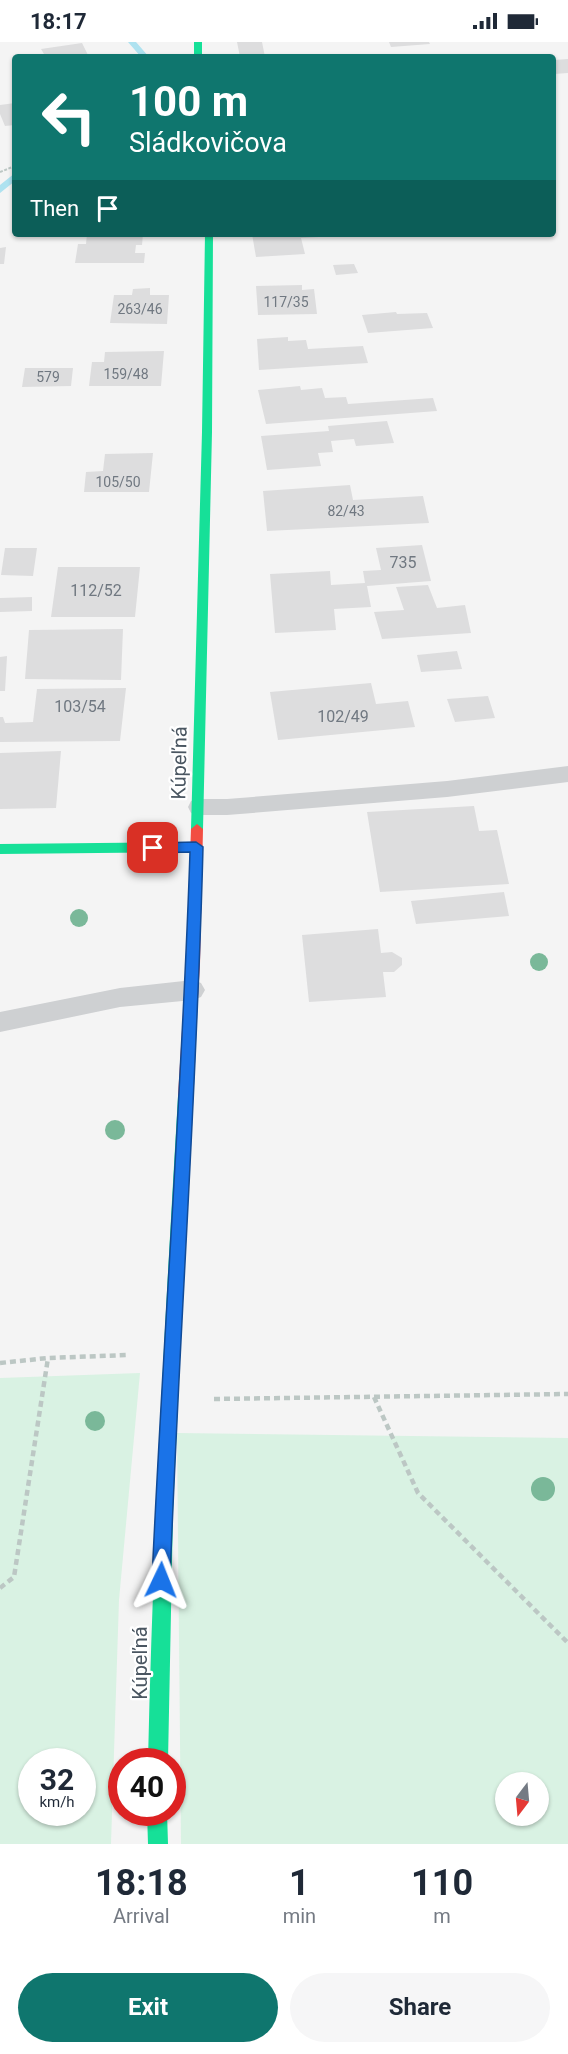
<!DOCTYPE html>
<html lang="en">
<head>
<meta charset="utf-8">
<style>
	:root { --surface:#fff; --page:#f6f6f7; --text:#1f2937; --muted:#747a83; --accent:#0f766e }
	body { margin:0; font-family:Roboto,sans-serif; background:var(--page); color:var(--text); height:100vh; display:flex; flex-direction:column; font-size:22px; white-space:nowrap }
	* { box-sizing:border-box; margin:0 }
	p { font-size:20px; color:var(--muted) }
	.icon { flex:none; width:33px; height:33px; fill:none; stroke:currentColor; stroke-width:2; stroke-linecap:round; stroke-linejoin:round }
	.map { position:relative; height:1802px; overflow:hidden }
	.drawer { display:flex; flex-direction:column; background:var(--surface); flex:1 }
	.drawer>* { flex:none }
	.guide { position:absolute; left:12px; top:12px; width:544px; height:183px; border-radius:6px; box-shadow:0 2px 4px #0004; background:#0f766e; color:#fff; overflow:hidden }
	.needle { width:39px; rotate:196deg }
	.buttons { position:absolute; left:495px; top:1730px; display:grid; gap:12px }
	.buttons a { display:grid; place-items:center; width:54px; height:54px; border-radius:50%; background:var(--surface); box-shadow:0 2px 4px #0004; font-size:30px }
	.speed { position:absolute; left:18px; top:1706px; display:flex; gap:12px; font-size:30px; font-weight:700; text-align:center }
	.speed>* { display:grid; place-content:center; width:78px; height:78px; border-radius:50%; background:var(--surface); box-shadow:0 2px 4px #0004; line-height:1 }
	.speed small { font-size:15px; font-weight:400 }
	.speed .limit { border:9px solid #d22; background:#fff; color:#111 }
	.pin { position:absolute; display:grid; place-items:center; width:51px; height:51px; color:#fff; margin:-26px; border-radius:12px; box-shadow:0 3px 9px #0006 }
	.me { position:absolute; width:66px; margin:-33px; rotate:2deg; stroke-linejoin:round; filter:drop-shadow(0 0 4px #0008) }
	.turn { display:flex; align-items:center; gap:21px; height:126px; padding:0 18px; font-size:27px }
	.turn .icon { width:78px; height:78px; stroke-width:2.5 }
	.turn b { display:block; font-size:42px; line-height:51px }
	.then { display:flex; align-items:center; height:57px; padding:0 18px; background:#0003; gap:12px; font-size:22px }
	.eta { display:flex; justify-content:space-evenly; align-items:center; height:102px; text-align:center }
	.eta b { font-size:36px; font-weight:700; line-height:42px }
	.cta { display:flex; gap:12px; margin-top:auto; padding:12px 18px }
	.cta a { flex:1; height:69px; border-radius:36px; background:var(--accent); color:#fff; font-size:24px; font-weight:700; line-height:69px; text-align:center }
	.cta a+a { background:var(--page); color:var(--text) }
	.status { display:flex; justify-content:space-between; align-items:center; height:42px; padding:0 30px; background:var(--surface); direction:ltr }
	.status svg { height:16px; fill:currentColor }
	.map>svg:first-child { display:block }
	.green { fill:#d9f2e3; fill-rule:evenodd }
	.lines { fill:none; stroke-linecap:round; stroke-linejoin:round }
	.stream { fill:#aee2f0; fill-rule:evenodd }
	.building { fill:#ddddde }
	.path-far1 { stroke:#bcc7c4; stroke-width:2; stroke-dasharray:3 1.5; stroke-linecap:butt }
	.path { stroke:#bcc7c4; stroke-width:4.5; stroke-dasharray:6 4; stroke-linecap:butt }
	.lane { fill:#ced0d2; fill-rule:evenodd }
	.fast { fill:#16e098; fill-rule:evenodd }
	.jam { fill:#f24e42; fill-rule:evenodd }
	.tree { fill:#7ab899 }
	.route { fill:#1a73e8; stroke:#114b97; stroke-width:1.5 }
	.labels { text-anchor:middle; stroke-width:4.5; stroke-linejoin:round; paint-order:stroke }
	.far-number-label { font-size:14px; fill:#707881 }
	.number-label { font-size:16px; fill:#707881 }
	.street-label { font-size:20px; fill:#4a5661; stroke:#fff }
</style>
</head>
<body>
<div class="status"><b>18:17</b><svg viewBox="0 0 49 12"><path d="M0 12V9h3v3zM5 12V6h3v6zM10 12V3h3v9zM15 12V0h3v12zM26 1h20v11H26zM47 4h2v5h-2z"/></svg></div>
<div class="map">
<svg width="568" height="1802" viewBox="0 0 568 1802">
	<rect width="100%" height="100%" fill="#f4f4f4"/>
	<path class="green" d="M 140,1331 L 119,1558 L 111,1802 L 0,1802 L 0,1336 ZM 32,1719 L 82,1719 L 82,1770 L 32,1770 Z
		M 177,1391 L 568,1396 L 568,1802 L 181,1802 ZM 506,1740 L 538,1740 L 538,1773 L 506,1773 Z"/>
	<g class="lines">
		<path class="stream" d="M 128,0 L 136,0 L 149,15 L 141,15 Z
			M 15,131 L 15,139 L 0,151 L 0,143 Z"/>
	</g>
	<path class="building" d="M 237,0 L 262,0 L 265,15 L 240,15 Z
		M 389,0 L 429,0 L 430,2 L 391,5 Z
		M 82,1 L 89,15 L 35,15 L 44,12 L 41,7 Z
		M 568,17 L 568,31 L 554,32 L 554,18 Z
		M 15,61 L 15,83 L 5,84 L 0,72 L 0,63 Z
		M 87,192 L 143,192 L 142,203 L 136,203 L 135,211 L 145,211 L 144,221 L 75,221 L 78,202 L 86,202 Z
		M 252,192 L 336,192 L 336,194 L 301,196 L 305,212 L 256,215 Z
		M 6,205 L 4,222 L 0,222 L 0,206 Z
		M 354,222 L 358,231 L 336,233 L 333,223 Z
		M 302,243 L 302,248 L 314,247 L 317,272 L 258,273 L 256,244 Z
		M 150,246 L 150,253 L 169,253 L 167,282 L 110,281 L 114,253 L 132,253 L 133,247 Z
		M 396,270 L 397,272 L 427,271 L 433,286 L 368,291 L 362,273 Z
		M 288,295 L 288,299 L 306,298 L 308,307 L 363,304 L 368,321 L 259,328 L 257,297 Z
		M 164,309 L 161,344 L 89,344 L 92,320 L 104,320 L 105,310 Z
		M 25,326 L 73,326 L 71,344 L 22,345 Z
		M 300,344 L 301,348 L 322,346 L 325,356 L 346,355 L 348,362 L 433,356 L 437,369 L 266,382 L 258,348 Z
		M 387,379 L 394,401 L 356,404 L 354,397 L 331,399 L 333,410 L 318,411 L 321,424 L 267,428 L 261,394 L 329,389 L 328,384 Z
		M 153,411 L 149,450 L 84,450 L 86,430 L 103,429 L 105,412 Z
		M 350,443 L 353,458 L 423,454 L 429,481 L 267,489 L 263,449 Z
		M 422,503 L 431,539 L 367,544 L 371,565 L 334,567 L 336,588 L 275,591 L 270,532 L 330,529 L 331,543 L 365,541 L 363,529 L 381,528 L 376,506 Z
		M 5,506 L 37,506 L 33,534 L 1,533 Z
		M 58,525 L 140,525 L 135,575 L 51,575 Z
		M 428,543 L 437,566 L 465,563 L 471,591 L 382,597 L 374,570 L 404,568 L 396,545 Z
		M 32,555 L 32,569 L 0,570 L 0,556 Z
		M 123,587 L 121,638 L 25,637 L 29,588 Z
		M 457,609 L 462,627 L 421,630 L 417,613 Z
		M 7,614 L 5,649 L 0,649 L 0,615 Z
		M 371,641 L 376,662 L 408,659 L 415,685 L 278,698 L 270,650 Z
		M 126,646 L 120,699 L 0,700 L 0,675 L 3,675 L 5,681 L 33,680 L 37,647 Z
		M 488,654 L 495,676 L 455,680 L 447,657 Z
		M 61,709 L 56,766 L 0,767 L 0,711 Z
		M 474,764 L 479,789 L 497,788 L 509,842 L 380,850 L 367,770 Z
		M 504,850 L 509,874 L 416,882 L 411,859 Z
		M 378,887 L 381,911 L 392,910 L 402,916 L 402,923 L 394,930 L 383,930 L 386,955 L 309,960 L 302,893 Z"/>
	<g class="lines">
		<path class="path-far1" d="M 0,130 L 15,124"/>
		<path class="path" d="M 0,1321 L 48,1316 L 126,1313
			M 374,1355 L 418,1451 L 568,1601
			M 214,1357 L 568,1352
			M 0,1546 L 14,1535 L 48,1316"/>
		<path class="lane" d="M 568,724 L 568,740 L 447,755 L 227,773 L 198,773 L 191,771 L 188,765 L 191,759 L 198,757 L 227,757 L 447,739 Z
			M 193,938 L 201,941 L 205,948 L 201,955 L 193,958 L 120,965 L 0,990 L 0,970 L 120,946 Z"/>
		<path class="fast" d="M 194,0 L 202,0 L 202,15 L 194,15 Z
			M 205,192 L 213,192 L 212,390 L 203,787 L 197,792 L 191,787 L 202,390 Z
			M 196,800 L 202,805 L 196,810 L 0,812 L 0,802 Z
			M 185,1048 L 190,1049 L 192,1054 L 173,1470 L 168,1719 L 148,1719 C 153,1497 165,1276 178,1054 L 180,1049 Z
			M 147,1770 L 167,1770 L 168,1802 L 148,1802 Z"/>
		<path class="jam" d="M 197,782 L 203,787 L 200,922 L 192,1054 L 190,1059 L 185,1060 L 180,1059 L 178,1054 L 186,922 L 191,787 Z"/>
	</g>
	<g class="tree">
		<circle cx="79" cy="876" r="9"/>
		<circle cx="539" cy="920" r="9"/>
		<circle cx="115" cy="1088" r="10"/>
		<circle cx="95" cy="1379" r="10"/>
		<circle cx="543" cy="1447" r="12"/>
	</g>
	<path class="route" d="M 196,800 L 203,805 C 197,1049 179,1293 170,1538 L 167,1544 L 161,1546 L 155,1544 L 152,1538 C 163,1295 182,1053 190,810 L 153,811 L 146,806 L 153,801 Z"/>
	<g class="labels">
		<g class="far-number-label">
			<text x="286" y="265">117/35</text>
			<text x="140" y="272">263/46</text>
			<text x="126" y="337">159/48</text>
			<text x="48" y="340">579</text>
			<text x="118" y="445">105/50</text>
			<text x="346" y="474">82/43</text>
		</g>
		<g class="number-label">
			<text x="403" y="526">735</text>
			<text x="96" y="554">112/52</text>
			<text x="80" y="670">103/54</text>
			<text x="343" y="680">102/49</text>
		</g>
		<g class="street-label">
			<text transform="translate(179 721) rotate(-89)" y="7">Kúpeľná</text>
			<text transform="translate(140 1621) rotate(-90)" y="7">Kúpeľná</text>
		</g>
	</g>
</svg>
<div class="buttons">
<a><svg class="needle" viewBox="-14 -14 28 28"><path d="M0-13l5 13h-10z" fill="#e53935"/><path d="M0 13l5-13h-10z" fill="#747a83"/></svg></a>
</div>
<div class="speed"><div>32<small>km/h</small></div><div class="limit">40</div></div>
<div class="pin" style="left:153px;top:806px;background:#d93025"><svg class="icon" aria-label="arrive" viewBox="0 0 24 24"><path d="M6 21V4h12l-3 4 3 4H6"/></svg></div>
<svg class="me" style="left:161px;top:1538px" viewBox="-20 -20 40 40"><path d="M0-17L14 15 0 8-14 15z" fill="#1a73e8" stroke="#fff" stroke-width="4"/></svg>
<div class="guide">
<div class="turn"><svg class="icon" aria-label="left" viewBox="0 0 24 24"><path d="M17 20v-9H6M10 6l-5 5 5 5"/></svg><div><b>100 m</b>Sládkovičova</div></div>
<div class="then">Then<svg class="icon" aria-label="arrive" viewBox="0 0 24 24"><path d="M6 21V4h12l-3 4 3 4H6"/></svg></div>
</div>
</div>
<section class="drawer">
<div class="eta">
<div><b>18:18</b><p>Arrival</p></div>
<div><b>1</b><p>min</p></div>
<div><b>110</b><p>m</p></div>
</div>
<div class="cta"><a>Exit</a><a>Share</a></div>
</section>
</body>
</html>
